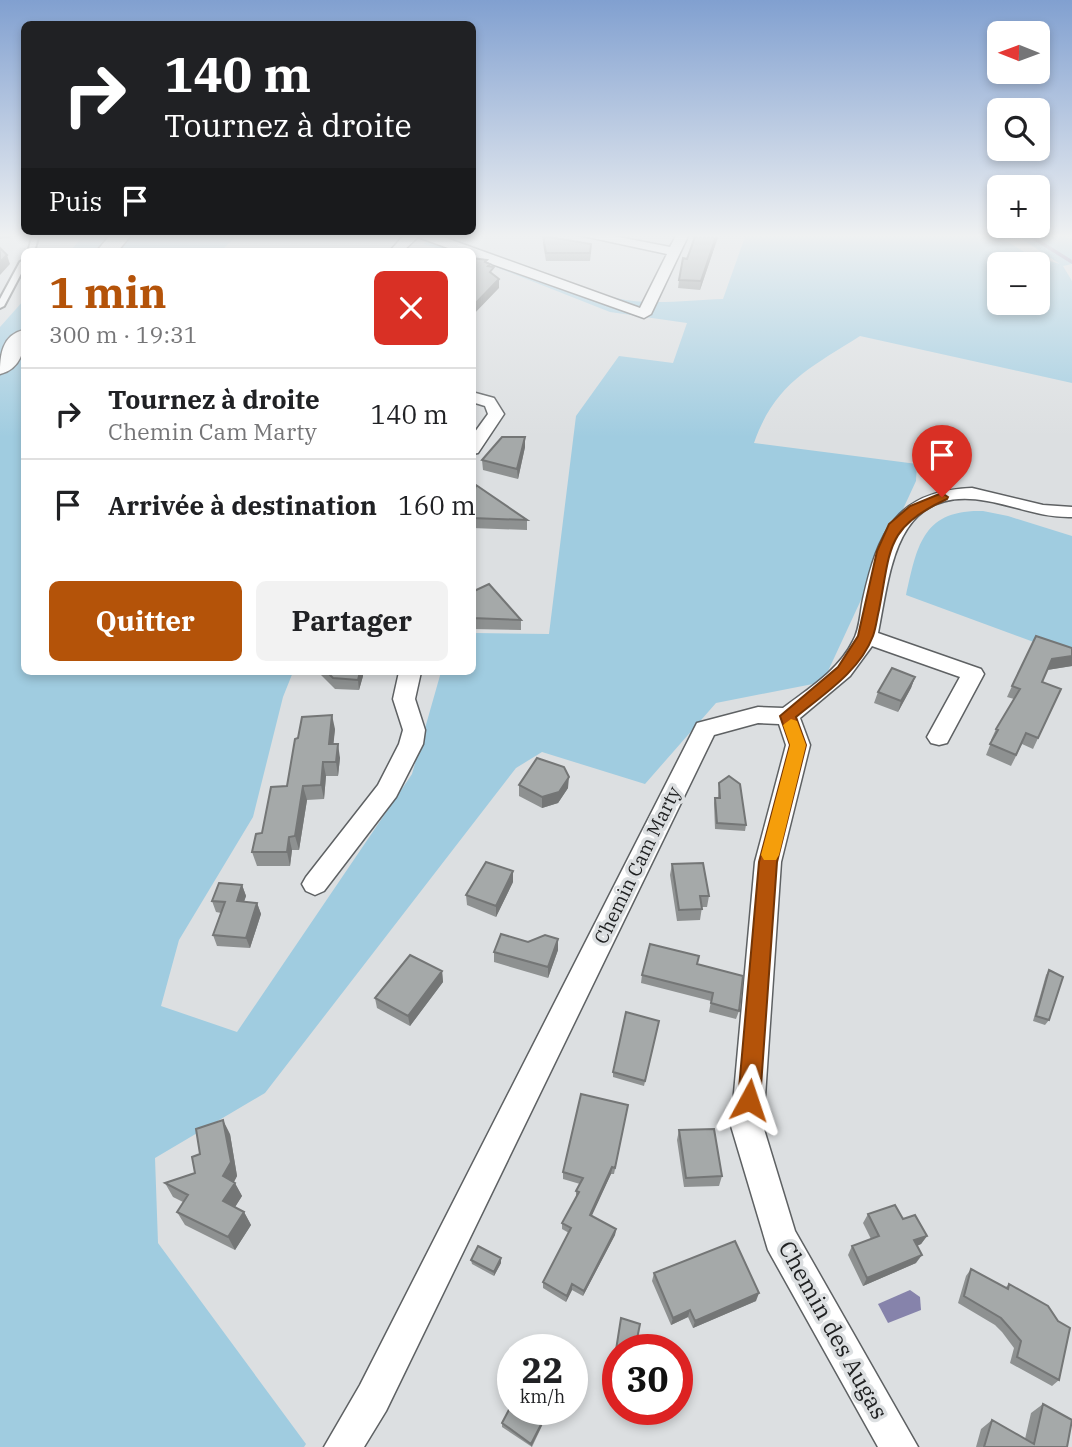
<!DOCTYPE html>
<html lang="fr">
<head>
<meta charset="utf-8">
<style>
	:root { --surface:#fff; --page:#f2f2f2; --text:#202124; --muted:#757577; --line:#e0e0e0; --accent:#b45309 }
	body { margin:0; font-family:"IBM Plex Serif",serif; background:var(--page); color:var(--text); height:100vh; display:flex; flex-direction:column; font-size:26px; white-space:nowrap }
	* { box-sizing:border-box; margin:0 }
	p { font-size:23px; color:var(--muted) }
	.icon { flex:none; width:38px; height:38px; fill:none; stroke:currentColor; stroke-width:2; stroke-linecap:round; stroke-linejoin:round }
	.map { position:relative; flex:1; overflow:hidden }
	.side { position:absolute; left:21px; top:248px; width:455px; height:427px; display:flex; flex-direction:column; background:var(--surface); border-radius:10px; box-shadow:0 4px 10px #0003 }
	.side>* { flex:none }
	.top-card { position:absolute; left:21px; top:21px; width:455px; height:214px; border-radius:10px; box-shadow:0 4px 10px #0003; background:#202124; color:#fff; overflow:hidden }
	.needle { width:46px; rotate:271deg }
	.fabs { position:absolute; left:987px; top:21px; display:grid; gap:14px }
	.fabs a { display:grid; place-items:center; width:63px; height:63px; border-radius:10px; background:var(--surface); box-shadow:0 4px 10px #0003; font-size:35px }
	.speed { position:absolute; left:497px; top:1334px; display:flex; gap:14px; font-size:35px; font-weight:700; text-align:center }
	.speed>* { display:grid; place-content:center; width:91px; height:91px; border-radius:50%; background:var(--surface); box-shadow:0 4px 10px #0003; line-height:1 }
	.speed small { font-size:18px; font-weight:400 }
	.speed .limit { border:10px solid #d22; background:#fff; color:#111 }
	.pin { position:absolute; display:grid; place-items:center; width:60px; height:60px; color:#fff; margin:-72px -30px; border-radius:50% 50% 50% 0; rotate:-45deg; box-shadow:0 0 7px #0007 }
	.pin .icon { rotate:45deg }
	.me { position:absolute; width:77px; margin:-38px; rotate:5deg; stroke-linejoin:round; filter:drop-shadow(0 0 5px #0008) }
	.turn { display:flex; align-items:center; gap:24px; height:147px; padding:0 28px; font-size:32px }
	.turn .icon { width:91px; height:91px; stroke-width:2.5 }
	.turn b { display:block; font-size:49px; line-height:60px }
	.then { display:flex; align-items:center; height:66px; padding:0 28px; background:#0003; gap:14px; font-size:26px }
	.round { display:grid; place-items:center; flex:none; width:74px; height:74px; border-radius:10px; background:var(--page) }
	.headline { display:flex; align-items:center; justify-content:space-between; height:119px; padding:0 28px }
	h1 { font-size:42px; font-weight:700; line-height:52px; color:var(--accent) }
	.button { display:flex; gap:14px; margin-top:auto; padding:14px 28px }
	.button a { flex:1; height:80px; border-radius:10px; background:var(--accent); color:#fff; font-size:28px; font-weight:700; line-height:80px; text-align:center }
	.button a+a { background:var(--page); color:var(--text) }
	ul { padding:0; list-style:none }
	li { display:flex; align-items:center; gap:21px; height:91px; padding:0 28px; border-top:2px solid var(--line) }
	li div { flex:1 }
	li b { display:block; font-size:26px }
	li em { font-style:normal }
	.map>svg:first-child { display:block }
	.green { fill:#a0cce0; fill-rule:evenodd }
	.water { fill:#8683ab }
	.lines { fill:none; stroke-linecap:round; stroke-linejoin:round }
	.stream { stroke:#8683ab; stroke-width:3.5 }
	.service-casing { stroke:#5e6163; stroke-width:4 }
	.minor-casing { stroke:#5e6163; stroke-width:3 }
	.primary-casing { stroke:#5e6163; stroke-width:3 }
	.service { fill:#fff; fill-rule:evenodd }
	.minor { fill:#fff; fill-rule:evenodd }
	.primary { fill:#fff; fill-rule:evenodd }
	.wall { fill:#8e9191 }
	.shaded-wall { fill:#747676 }
	.building { fill:#a5a9a9; stroke:#747676; stroke-width:2 }
	.route { fill:#b45309; stroke:#753606; stroke-width:2 }
	.slow { fill:#f59e0b }
	.labels { text-anchor:middle; stroke-width:7; stroke-linejoin:round; paint-order:stroke }
	.street-label { font-size:19px; fill:#1f2021; stroke:#dcdfe1 }
	.near-street-label { font-size:23px; fill:#1f2021; stroke:#dcdfe1 }
</style>
</head>
<body>
<div class="map">
<svg width="1072" height="1447" viewBox="0 0 1072 1447">
	<rect width="100%" height="100%" fill="#dcdfe1"/>
	<path class="green" d="M 85,234 L 239,234 L 220,252 L 69,252 Z
		M 746,234 L 996,234 L 1029,255 L 1060,264 L 1014,234 L 1057,234 L 1072,239 L 1072,264 L 1063,266 L 1072,281 L 1072,383 L 860,336 C 810,368 775,383 754,443 L 917,464 L 916,481 L 823,682 L 716,703 L 645,784 L 542,752 L 516,768 L 265,1093 L 155,1158 L 158,1243 L 306,1444 L 304,1447 L 0,1447 L 0,327 L 24,300 L 24,672 L 293,672 L 283,697 L 253,817 L 179,940 L 161,1006 L 237,1032 L 412,774 L 441,672 L 472,672 L 473,633 L 549,634 L 576,416 L 619,356 L 673,363 L 687,323 L 610,312 L 473,258 L 472,252 L 452,252 L 423,244 L 439,235 C 498,254 555,284 616,298 C 649,306 689,300 723,299 ZM 999,264 L 1038,264 L 1038,303 L 999,303 Z
		M 983,511 L 1008,516 L 1072,536 L 1072,656 L 906,595 C 917,547 922,509 983,511 Z"/>
	<path class="water" d="M 910,1290 L 920,1297 L 921,1310 L 888,1323 L 878,1304 Z"/>
	<g class="lines">
		<path class="stream" d="M 1027,234 L 1072,262"/>
		<g class="service-casing">
			<path id="service" d="M 33,234 L 39,234 L 34,252 L 28,252 Z
				M 24,260 L 24,268 L 4,306 L 0,308 L 0,299 L 20,262 Z"/>
		</g>
		<g class="minor-casing">
			<path id="minor" d="M 405,234 L 435,234 L 640,308 L 667,254 L 574,234 L 603,234 L 670,247 L 677,234 L 689,234 L 651,314 L 644,318 L 472,257 L 472,252 L 459,252 L 418,237 L 402,252 L 389,252 Z
				M 472,392 L 494,398 L 504,414 L 478,453 L 472,454 L 472,436 L 488,414 L 485,406 L 472,402 Z
				M 972,488 L 1043,505 L 1072,507 L 1072,517 C 1042,518 1016,506 987,501 C 895,484 891,568 878,633 L 981,669 L 984,674 L 947,743 L 939,745 L 931,743 L 927,737 L 960,677 L 872,646 L 850,676 L 800,718 L 810,745 L 781,862 L 763,1126 L 795,1231 L 918,1447 L 878,1447 L 768,1250 L 731,1126 L 755,862 L 786,745 L 779,724 L 758,723 L 714,735 L 386,1411 L 364,1447 L 324,1447 L 360,1385 L 697,723 L 758,707 L 783,708 C 808,689 839,670 853,641 C 860,629 860,613 863,599 C 878,533 895,491 972,488 Z
				M 399,672 L 421,672 L 415,699 L 425,730 L 423,744 L 396,797 L 324,891 L 315,895 L 306,891 L 302,884 L 306,877 L 378,785 L 399,744 L 403,730 L 393,699 Z"/>
		</g>
		<g class="primary-casing">
			<path id="primary" d="M 111,234 L 132,234 L 117,252 L 96,252 Z
				M 24,330 C 26,348 21,369 0,374 C 0,355 2,335 24,330 Z"/>
		</g>
		<use href="#service" class="service"/>
		<use href="#minor" class="minor"/>
		<use href="#primary" class="primary"/>
	</g>
	<path class="wall" d="M 719,234 L 700,290 L 678,288 L 679,280 L 687,259 Z
		M 543,236 L 591,253 L 590,261 L 546,261 L 543,244 Z
		M 525,437 L 525,447 L 518,479 L 483,470 L 482,460 Z
		M 472,501 L 527,520 L 527,530 L 472,528 Z
		M 472,592 L 521,620 L 521,630 L 472,629 Z
		M 1072,648 L 1072,666 L 1047,670 L 1042,682 L 1061,689 L 1033,749 L 1022,744 L 1011,766 L 986,755 L 992,740 L 991,740 L 996,729 L 1014,699 L 1007,697 L 1012,686 Z
		M 318,672 L 363,672 L 363,676 L 359,690 L 335,689 Z
		M 915,677 L 911,688 L 898,712 L 874,703 L 878,692 Z
		M 335,729 L 333,744 L 340,758 L 338,776 L 326,776 L 324,799 L 307,800 L 299,850 L 292,850 L 290,866 L 257,866 L 252,852 L 287,786 Z
		M 719,783 L 746,825 L 745,831 L 715,829 L 714,803 L 715,798 L 718,798 Z
		M 519,785 L 568,788 L 558,803 L 542,808 L 519,796 Z
		M 672,864 L 709,896 L 707,907 L 702,907 L 700,920 L 677,921 L 670,875 Z
		M 513,882 L 496,917 L 467,905 L 466,895 Z
		M 242,885 L 246,896 L 244,902 L 257,903 L 261,914 L 250,948 L 217,946 L 213,935 L 221,913 L 216,912 L 212,901 Z
		M 558,939 L 558,950 L 548,978 L 494,962 L 494,952 L 528,942 Z
		M 697,965 L 739,1011 L 736,1019 L 709,1012 L 711,1001 L 641,983 L 642,975 Z
		M 1049,970 L 1049,1020 L 1045,1025 L 1033,1021 L 1046,975 Z
		M 442,971 L 443,982 L 410,1026 L 377,1008 L 375,998 Z
		M 659,1021 L 644,1086 L 613,1077 L 613,1072 Z
		M 628,1105 L 614,1174 L 611,1174 L 591,1216 L 616,1229 L 615,1235 L 583,1296 L 572,1290 L 566,1302 L 543,1288 L 543,1282 L 569,1233 L 562,1229 L 562,1223 L 576,1197 L 576,1191 L 580,1184 L 563,1179 L 563,1172 Z
		M 679,1130 L 722,1176 L 719,1186 L 684,1187 L 677,1140 Z
		M 230,1134 L 237,1176 L 234,1182 L 242,1196 L 235,1207 L 244,1212 L 251,1225 L 235,1250 L 185,1225 L 177,1212 L 183,1202 L 173,1197 L 165,1183 L 195,1173 L 200,1154 Z
		M 868,1214 L 903,1219 L 927,1236 L 921,1244 L 917,1246 L 916,1263 L 863,1286 L 848,1255 L 852,1246 L 871,1239 L 863,1223 Z
		M 501,1258 L 501,1263 L 494,1276 L 472,1264 L 471,1260 Z
		M 971,1269 L 1005,1288 L 1009,1284 L 1059,1380 L 1052,1386 L 1010,1363 L 1014,1348 L 1002,1332 L 995,1325 L 958,1303 L 966,1276 Z
		M 654,1273 L 756,1301 L 693,1328 L 688,1317 L 671,1325 L 652,1281 Z
		M 1043,1404 L 1067,1447 L 976,1447 L 981,1429 L 992,1420 L 1025,1439 L 1031,1413 Z
		M 513,1409 L 550,1409 L 532,1447 L 502,1427 L 502,1423 Z"/>
	<path class="shaded-wall" d="M 0,234 L 25,234 L 25,235 L 0,239 Z
		M 717,234 L 719,234 L 700,290 L 701,281 Z
		M 7,255 L 10,264 L 0,275 L 0,262 Z
		M 499,279 L 499,288 L 472,316 L 472,307 Z
		M 525,437 L 525,447 L 518,479 L 517,469 Z
		M 1072,656 L 1072,666 L 1047,670 L 1052,659 Z
		M 360,672 L 363,672 L 363,676 L 359,690 L 358,680 Z
		M 915,677 L 911,688 L 898,712 L 901,701 Z
		M 332,715 L 335,729 L 332,759 L 329,744 Z
		M 338,744 L 340,758 L 338,776 L 336,762 Z
		M 323,762 L 326,776 L 324,799 L 321,785 Z
		M 569,777 L 568,788 L 558,803 L 542,808 L 542,797 Z
		M 303,786 L 307,800 L 299,850 L 295,836 Z
		M 289,837 L 292,850 L 290,866 L 287,852 Z
		M 513,871 L 513,882 L 496,917 L 496,906 Z
		M 242,885 L 246,896 L 240,912 L 237,901 Z
		M 257,903 L 261,914 L 250,948 L 246,938 Z
		M 558,939 L 558,950 L 548,978 L 548,967 Z
		M 442,971 L 443,982 L 410,1026 L 408,1016 Z
		M 223,1120 L 230,1134 L 237,1176 L 230,1189 L 223,1176 Z
		M 612,1167 L 611,1174 L 589,1222 L 590,1215 Z
		M 235,1183 L 242,1196 L 230,1215 L 223,1201 Z
		M 244,1212 L 251,1225 L 235,1250 L 228,1237 Z
		M 616,1229 L 615,1235 L 583,1296 L 584,1291 Z
		M 927,1236 L 921,1244 L 909,1249 L 914,1240 Z
		M 922,1255 L 916,1263 L 863,1286 L 867,1278 Z
		M 501,1258 L 501,1263 L 494,1276 L 494,1272 Z
		M 572,1284 L 572,1290 L 566,1302 L 567,1296 Z
		M 759,1293 L 756,1301 L 693,1328 L 695,1321 Z
		M 690,1310 L 688,1317 L 671,1325 L 673,1318 Z
		M 581,1364 L 581,1368 L 572,1384 L 572,1381 Z
		M 549,1409 L 550,1409 L 531,1447 L 531,1444 Z"/>
	<path class="building" d="M 696,234 L 717,234 L 701,281 L 679,280 L 683,258 L 687,259 Z
		M 543,236 L 591,244 L 590,253 L 546,253 Z
		M 0,248 L 7,255 L 0,262 Z
		M 415,250 L 431,252 L 413,252 Z
		M 472,258 L 487,260 L 485,262 L 490,264 L 488,266 L 494,267 L 490,272 L 499,279 L 472,307 Z
		M 502,437 L 525,437 L 517,469 L 482,460 Z
		M 476,485 L 527,520 L 472,518 L 472,501 Z
		M 489,584 L 521,620 L 472,618 L 472,592 Z
		M 1036,636 L 1072,648 L 1072,656 L 1052,659 L 1042,682 L 1061,689 L 1038,738 L 1026,733 L 1016,755 L 990,744 L 998,730 L 996,729 L 1020,689 L 1012,686 Z
		M 892,668 L 915,677 L 901,701 L 878,692 Z
		M 327,672 L 360,672 L 358,680 L 333,678 Z
		M 332,715 L 329,744 L 338,744 L 336,762 L 323,762 L 321,785 L 303,786 L 295,836 L 289,837 L 287,852 L 252,852 L 256,834 L 262,833 L 271,787 L 287,786 L 295,739 L 298,738 L 302,717 Z
		M 537,758 L 564,767 L 569,777 L 559,792 L 542,797 L 519,785 Z
		M 729,776 L 740,784 L 746,825 L 717,823 L 715,798 L 720,798 L 719,783 Z
		M 486,862 L 513,871 L 496,906 L 466,895 Z
		M 703,863 L 709,896 L 700,896 L 702,909 L 679,910 L 672,864 Z
		M 219,883 L 242,885 L 237,901 L 257,903 L 246,938 L 213,935 L 225,902 L 212,901 Z
		M 501,934 L 528,942 L 545,935 L 558,939 L 548,967 L 494,952 Z
		M 650,944 L 699,956 L 697,964 L 743,976 L 739,1011 L 711,1003 L 713,993 L 642,975 Z
		M 410,955 L 442,971 L 408,1016 L 375,998 Z
		M 1049,970 L 1063,977 L 1049,1020 L 1036,1016 Z
		M 626,1012 L 659,1021 L 645,1081 L 613,1072 Z
		M 581,1094 L 628,1105 L 615,1168 L 612,1167 L 590,1215 L 616,1229 L 584,1291 L 572,1284 L 567,1296 L 543,1282 L 571,1228 L 562,1223 L 579,1192 L 576,1191 L 583,1178 L 563,1172 Z
		M 223,1120 L 231,1162 L 223,1176 L 235,1183 L 223,1201 L 244,1212 L 228,1237 L 177,1212 L 188,1195 L 165,1183 L 195,1173 L 192,1157 L 200,1154 L 196,1129 Z
		M 714,1129 L 722,1176 L 686,1178 L 679,1130 Z
		M 895,1205 L 903,1219 L 915,1215 L 927,1236 L 914,1240 L 922,1255 L 867,1278 L 852,1246 L 879,1236 L 868,1214 Z
		M 735,1241 L 759,1293 L 695,1321 L 690,1310 L 673,1318 L 654,1273 Z
		M 478,1246 L 501,1258 L 494,1272 L 471,1260 Z
		M 971,1269 L 1008,1289 L 1009,1284 L 1048,1306 L 1058,1321 L 1070,1328 L 1059,1380 L 1017,1357 L 1021,1341 L 1008,1326 L 1001,1318 L 964,1296 Z
		M 621,1318 L 640,1324 L 635,1349 L 616,1350 Z
		M 545,1340 L 559,1349 L 540,1349 Z
		M 572,1358 L 581,1364 L 572,1381 Z
		M 513,1402 L 513,1409 L 549,1409 L 531,1444 L 502,1423 Z
		M 1043,1404 L 1072,1420 L 1067,1447 L 984,1447 L 992,1420 L 1034,1444 Z"/>
	<linearGradient id="sky" x2="0" y2="1"><stop stop-color="#81a0d0"/><stop offset="0.54" stop-color="#eff1f2"/><stop offset="1" stop-color="#eff1f2" stop-opacity="0"/></linearGradient>
	<rect width="1072" height="437" fill="url(#sky)"/>
	<path class="route" d="M 942,493 L 948,497 L 947,499 C 885,527 891,549 879,610 C 877,618 876,628 873,636 C 860,671 824,694 796,717 L 806,745 L 777,862 L 760,1100 L 757,1107 L 749,1110 L 742,1107 L 738,1100 L 759,862 L 790,745 L 780,716 L 838,667 L 858,636 L 877,551 L 889,524 L 910,506 Z"/>
	<path class="slow" d="M 791,719 L 797,721 L 806,745 L 779,855 L 776,860 L 764,860 L 761,855 L 790,745 L 783,725 Z"/>
	<g class="labels">
		<g class="street-label">
			<text transform="translate(637 865) rotate(-64)" y="7">Chemin Cam Marty</text>
		</g>
		<g class="near-street-label">
			<text transform="translate(833 1330) rotate(61)" y="8">Chemin des Augas</text>
		</g>
	</g>
</svg>
<div class="fabs">
<a><svg class="needle" viewBox="-14 -14 28 28"><path d="M0-13l5 13h-10z" fill="#e53935"/><path d="M0 13l5-13h-10z" fill="#757577"/></svg></a>
<a><svg class="icon" aria-label="search" viewBox="0 0 24 24"><circle cx="10" cy="10" r="6"/><path d="M15 15l6 6"/></svg></a>
<a>+</a>
<a>−</a>
</div>
<div class="speed"><div>22<small>km/h</small></div><div class="limit">30</div></div>
<div class="pin" style="left:942px;top:497px;background:#d93025"><svg class="icon" aria-label="arrive" viewBox="0 0 24 24"><path d="M6 21V4h12l-3 4 3 4H6"/></svg></div>
<svg class="me" style="left:749px;top:1100px" viewBox="-20 -20 40 40"><path d="M0-17L14 15 0 8-14 15z" fill="#b45309" stroke="#fff" stroke-width="4"/></svg>
<div class="top-card">
<div class="turn"><svg class="icon" aria-label="right" viewBox="0 0 24 24"><path d="M7 20v-9h11M14 6l5 5-5 5"/></svg><div><b>140 m</b>Tournez à droite</div></div>
<div class="then">Puis<svg class="icon" aria-label="arrive" viewBox="0 0 24 24"><path d="M6 21V4h12l-3 4 3 4H6"/></svg></div>
</div>
<section class="side">
<div class="headline"><div><h1>1 min</h1><p>300 m · 19:31</p></div><a class="round" style="background:#d93025;color:#fff"><svg class="icon" aria-label="close" viewBox="0 0 24 24"><path d="M6 6l12 12M18 6L6 18"/></svg></a></div>
<ul>
<li><svg class="icon" aria-label="right" viewBox="0 0 24 24"><path d="M7 20v-9h11M14 6l5 5-5 5"/></svg><div><b>Tournez à droite</b><p>Chemin Cam Marty</p></div><em>140 m</em></li>
<li><svg class="icon" aria-label="arrive" viewBox="0 0 24 24"><path d="M6 21V4h12l-3 4 3 4H6"/></svg><div><b>Arrivée à destination</b></div><em>160 m</em></li>
</ul>
<div class="button"><a>Quitter</a><a>Partager</a></div>
</section>
</div>
</body>
</html>
